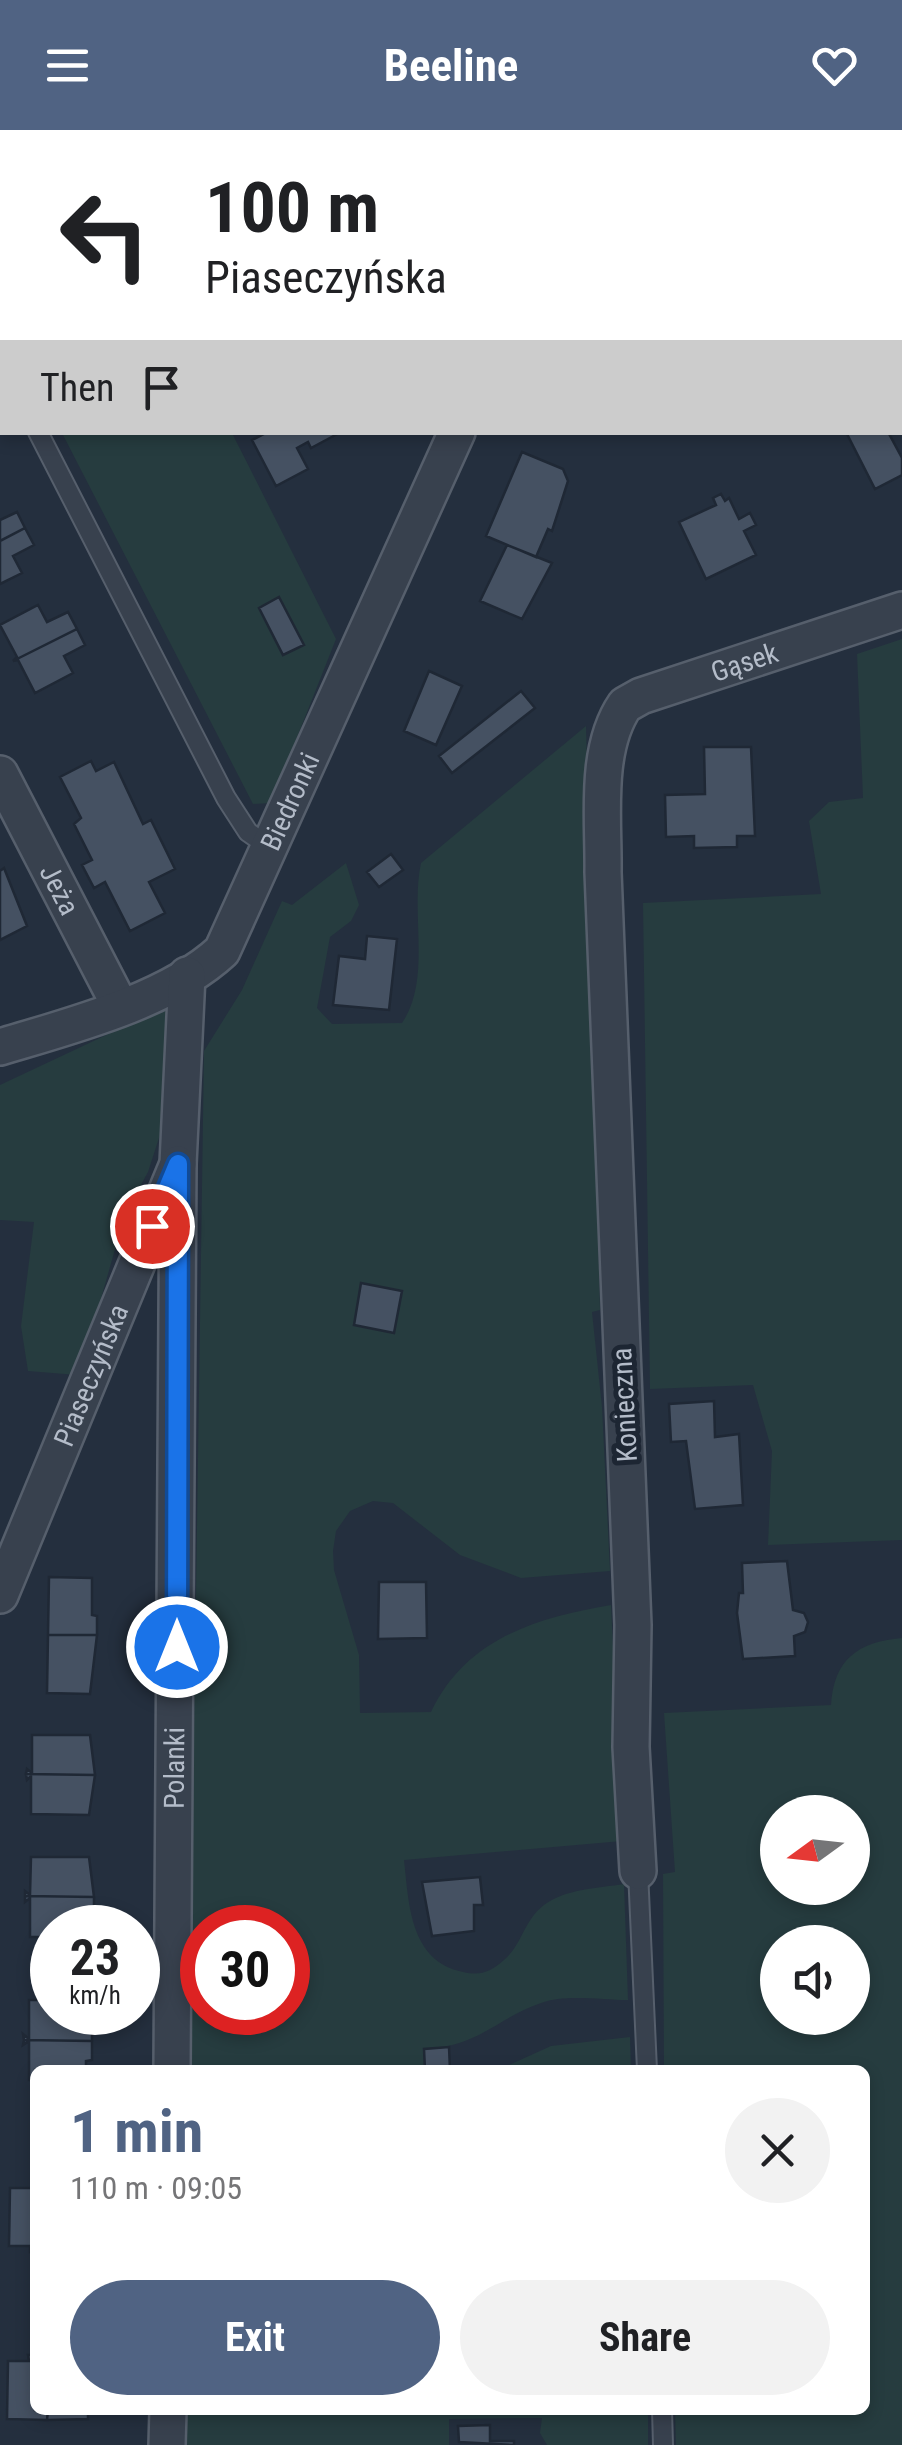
<!DOCTYPE html>
<html lang="en">
<head>
<meta charset="utf-8">
<style>
	:root { --surface:#fff; --page:#f2f2f2; --text:#202124; --muted:#757577; --accent:#506383 }
	body { margin:0; font-family:"Roboto Condensed",sans-serif; background:var(--page); color:var(--text); height:100vh; display:flex; flex-direction:column; font-size:38px; white-space:nowrap }
	* { box-sizing:border-box; margin:0 }
	p { font-size:32px; color:var(--muted) }
	.icon { flex:none; width:55px; height:55px; fill:none; stroke:currentColor; stroke-width:2; stroke-linecap:round; stroke-linejoin:round }
	.map { position:relative; flex:1; overflow:hidden }
	.side { position:absolute; left:30px; top:1935px; width:840px; height:350px; display:flex; flex-direction:column; background:var(--surface); border-radius:15px; box-shadow:0 5px 15px #0003 }
	.side>* { flex:none }
	.banner { position:absolute; left:0px; top:0px; width:902px; height:305px; box-shadow:0 5px 15px #0003; background:#fff; color:var(--text); overflow:hidden }
	.needle { width:65px; rotate:255deg }
	.buttons { position:absolute; left:760px; top:1665px; display:grid; gap:20px }
	.buttons a { display:grid; place-items:center; width:110px; height:110px; border-radius:50%; background:var(--surface); box-shadow:0 5px 15px #0003; font-size:50px }
	.speed { position:absolute; left:30px; top:1775px; display:flex; gap:20px; font-size:50px; font-weight:700; text-align:center }
	.speed>* { display:grid; place-content:center; width:130px; height:130px; border-radius:50%; background:var(--surface); box-shadow:0 5px 15px #0003; line-height:1 }
	.speed small { font-size:25px; font-weight:400 }
	.speed .limit { border:15px solid #d22; background:#fff; color:#111 }
	.pin { position:absolute; display:grid; place-items:center; width:85px; height:85px; color:#fff; margin:-42px; border:5px solid #fff; border-radius:50%; box-shadow:0 2px 10px #0007 }
	.me { position:absolute; width:110px; margin:-55px; rotate:0deg; stroke-linejoin:round; filter:drop-shadow(0 0 8px #0008) }
	.turn { display:flex; align-items:center; gap:35px; height:210px; padding:0 40px; font-size:45px }
	.turn .icon { width:130px; height:130px; stroke-width:2.5 }
	.turn b { display:block; font-size:70px; line-height:85px }
	.then { display:flex; align-items:center; height:95px; padding:0 40px; background:#0003; gap:20px; font-size:38px }
	.round { display:grid; place-items:center; flex:none; width:105px; height:105px; border-radius:52px; background:var(--page) }
	.summary { display:flex; align-items:center; justify-content:space-between; height:170px; padding:0 40px }
	h1 { font-size:60px; font-weight:700; line-height:75px; color:var(--accent) }
	.action { display:flex; gap:20px; margin-top:auto; padding:20px 40px }
	.action a { flex:1; height:115px; border-radius:60px; background:var(--accent); color:#fff; font-size:40px; font-weight:700; line-height:115px; text-align:center }
	.action a+a { background:var(--page); color:var(--text) }
	header { display:flex; justify-content:space-between; align-items:center; height:130px; padding:0 40px; background:var(--accent); color:#fff; font-size:45px; font-weight:700 }
	.map>svg:first-child { display:block }
	.green { fill:#263c3f; fill-rule:evenodd }
	.building { fill:#455162; stroke:#1f2835; stroke-width:2.5 }
	.lines { fill:none; stroke-linecap:round; stroke-linejoin:round }
	.service-casing { stroke:#565f6c; stroke-width:22 }
	.minor-casing { stroke:#565f6c; stroke-width:40 }
	.service { stroke:#38414e; stroke-width:18 }
	.minor { stroke:#38414e; stroke-width:35 }
	.route-casing { stroke:#114b97; stroke-width:25 }
	.route { stroke:#1a73e8; stroke-width:18 }
	.labels { text-anchor:middle; stroke-width:10; stroke-linejoin:round; paint-order:stroke }
	.street-label { font-size:28px; fill:#b4bcc9; stroke:#1d2633 }
</style>
</head>
<body>
<header><svg class="icon" aria-label="menu" viewBox="0 0 24 24"><path d="M4 6h16M4 12h16M4 18h16"/></svg>Beeline<svg class="icon" aria-label="heart" viewBox="0 0 24 24"><path d="M12 20l-8-8c-3-5 5-10 8-4 3-6 11-1 8 4z"/></svg></header>
<div class="map">
<svg width="902" height="2315" viewBox="0 0 902 2315">
	<rect width="100%" height="100%" fill="#242f3e"/>
	<path class="green" d="M 62,303 L 232,303 L 336,509 L 271,673 L 253,674 Z
		M 902,509 L 902,1410 L 768,1415 L 772,1321 L 753,1255 L 650,1259 L 643,773 L 821,764 L 809,691 L 829,672 L 863,668 L 857,524 Z
		M 586,596 L 600,1180 L 592,1182 L 602,1277 L 610,1441 L 521,1448 L 460,1425 L 393,1373 L 373,1371 L 350,1381 L 336,1401 L 333,1421 L 334,1440 L 359,1525 L 360,1583 L 431,1582 C 466,1509 535,1488 611,1475 L 622,1711 L 404,1730 C 409,1775 410,1831 463,1842 C 481,1846 490,1842 504,1830 C 522,1815 524,1790 544,1775 C 565,1759 599,1758 624,1754 L 628,1870 C 602,1870 565,1864 541,1873 C 495,1889 480,1916 425,1919 L 425,1940 L 189,1940 L 204,921 L 242,860 L 282,771 L 292,775 L 346,733 L 359,775 L 351,791 L 330,807 L 317,878 L 332,894 L 402,893 C 432,849 410,783 421,733 ZM 202,1798 L 288,1798 L 288,1882 L 202,1882 Z
		M 168,876 L 167,983 L 148,1042 L 125,1084 L 83,1232 L 77,1245 L 28,1241 L 21,1196 L 34,1092 L 0,1090 L 0,955 Z
		M 902,1508 L 902,2315 L 676,2315 L 675,2280 L 865,2280 L 865,1940 L 664,1940 L 663,1744 L 675,1742 L 664,1583 L 831,1575 C 834,1530 857,1512 902,1508 ZM 778,1682 L 852,1682 L 852,1758 L 778,1758 ZM 778,1812 L 852,1812 L 852,1888 L 778,1888 Z
		M 630,1907 L 631,1940 L 498,1940 L 551,1916 Z
		M 186,2280 L 648,2280 L 648,2315 L 547,2315 L 540,2303 L 542,2288 L 449,2289 L 449,2315 L 186,2315 Z"/>
	<path class="building" d="M 268,302 L 341,302 L 311,318 L 308,312 L 297,318 L 308,339 L 276,356 L 252,310 Z
		M 846,302 L 888,302 L 902,328 L 902,345 L 875,359 Z
		M 522,322 L 563,339 L 568,351 L 552,401 L 548,399 L 536,427 L 486,406 Z
		M 721,364 L 725,371 L 729,368 L 739,389 L 750,383 L 756,395 L 744,401 L 756,425 L 706,449 L 679,392 L 716,375 L 713,368 Z
		M 17,382 L 25,398 L 0,411 L 0,390 Z
		M 25,398 L 34,415 L 13,426 L 22,443 L 0,454 L 0,411 Z
		M 507,415 L 552,433 L 522,489 L 480,471 Z
		M 279,467 L 304,515 L 283,525 L 259,478 Z
		M 38,475 L 47,492 L 68,482 L 77,499 L 13,531 L 17,527 L 0,495 Z
		M 77,499 L 85,515 L 64,526 L 73,543 L 35,563 L 18,530 L 13,531 Z
		M 429,541 L 462,556 L 436,615 L 404,601 Z
		M 521,561 L 535,578 L 452,643 L 439,626 Z
		M 704,617 L 751,617 L 755,706 L 737,706 L 737,717 L 694,718 L 694,706 L 666,707 L 665,665 L 705,664 Z
		M 91,631 L 96,641 L 114,632 L 143,694 L 151,690 L 175,739 L 149,752 L 165,783 L 130,801 L 105,752 L 94,758 L 82,735 L 92,730 L 74,694 L 81,688 L 60,647 Z
		M 391,724 L 403,740 L 379,757 L 367,742 Z
		M 4,738 L 27,796 L 0,810 L 0,741 Z
		M 367,806 L 397,809 L 389,880 L 333,875 L 339,826 L 365,829 Z
		M 361,1153 L 402,1161 L 394,1203 L 354,1195 Z
		M 714,1271 L 715,1307 L 739,1304 L 743,1375 L 695,1379 L 686,1311 L 671,1312 L 669,1274 Z
		M 787,1431 L 793,1480 L 804,1483 L 808,1492 L 805,1502 L 794,1506 L 795,1526 L 743,1529 L 737,1483 L 739,1463 L 743,1463 L 742,1433 Z
		M 49,1447 L 92,1448 L 92,1485 L 97,1486 L 97,1505 L 48,1505 Z
		M 379,1452 L 426,1452 L 427,1508 L 378,1509 Z
		M 48,1505 L 97,1505 L 90,1564 L 47,1563 Z
		M 32,1605 L 90,1605 L 95,1645 L 26,1644 L 27,1639 L 32,1643 Z
		M 26,1644 L 95,1645 L 89,1685 L 31,1684 L 31,1646 L 27,1650 Z
		M 31,1727 L 89,1727 L 94,1767 L 25,1766 L 25,1761 L 30,1765 Z
		M 480,1747 L 483,1775 L 474,1775 L 474,1801 L 432,1806 L 422,1752 Z
		M 25,1766 L 94,1767 L 94,1787 L 88,1787 L 88,1798 L 52,1798 L 52,1807 L 30,1807 L 30,1768 L 25,1772 Z
		M 29,1870 L 52,1870 L 52,1882 L 87,1882 L 86,1891 L 92,1891 L 92,1911 L 24,1910 L 23,1904 L 29,1909 Z
		M 24,1910 L 92,1911 L 92,1930 L 86,1931 L 86,1940 L 35,1940 L 35,1950 L 29,1950 L 29,1911 L 23,1915 Z
		M 449,1917 L 450,1940 L 425,1940 L 424,1919 Z
		M 10,2058 L 35,2058 L 35,2122 L 30,2122 L 30,2116 L 9,2116 Z
		M 28,2225 L 35,2225 L 35,2280 L 48,2280 L 47,2290 L 7,2289 L 8,2231 L 29,2231 Z
		M 48,2280 L 88,2280 L 88,2289 L 47,2290 Z
		M 490,2295 L 490,2311 L 514,2311 L 514,2315 L 459,2312 L 458,2296 Z"/>
	<g class="lines">
		<g class="service-casing">
			<path id="service" d="M 548,0 L 549,2
				M 647,2 L 651,0
				M 0,228 L 2,233
				M 38,302 L 226,668 L 248,702 L 271,718
				M 638,1741 L 647,1940
				M 662,2280 L 663,2315"/>
		</g>
		<g class="minor-casing">
			<g id="minor">
				<path d="M 306,0 L 308,2"/>
				<path d="M 581,2 L 582,0"/>
				<path id="s1" d="M 0,644 L 120,876"/>
				<path id="s2" d="M 0,917 C 70,896 168,871 222,821 L 457,302"/>
				<path id="s3" d="M 0,1465 L 178,1034 L 187,845"/>
				<path id="s4" d="M 638,1741 L 631,1617 L 633,1495 L 603,742 C 604,691 594,620 625,575 L 641,566 L 902,480"/>
				<path id="s5" d="M 172,1940 L 178,1034"/>
				<path d="M 167,2315 L 168,2280"/>
			</g>
		</g>
		<use href="#service" class="service"/>
		<use href="#minor" class="minor"/>
	</g>
	<g class="lines">
		<g class="route-casing">
			<path id="route" d="M 152,1096 L 178,1034 L 177,1517"/>
		</g>
		<use href="#route" class="route"/>
	</g>
	<g class="labels">
		<g class="street-label">
			<text dy="10" stroke="none"><textPath href="#s4" startOffset="1298">Gąsek</textPath></text>
			<text dy="10" stroke="none"><textPath href="#s2" startOffset="408">Biedronki</textPath></text>
			<text dy="10" stroke="none"><textPath href="#s1" startOffset="130">Jeża</textPath></text>
			<text dy="10" stroke="none"><textPath href="#s3" startOffset="238">Piaseczyńska</textPath></text>
			<text transform="translate(624 1275) rotate(-93)" y="10">Konieczna</text>
			<text dy="10" stroke="none"><textPath href="#s5" startOffset="302">Polanki</textPath></text>
		</g>
	</g>
</svg>
<div class="buttons">
<a><svg class="needle" viewBox="-14 -14 28 28"><path d="M0-13l5 13h-10z" fill="#e53935"/><path d="M0 13l5-13h-10z" fill="#757577"/></svg></a>
<a><svg class="icon" aria-label="sound" viewBox="0 0 24 24"><path d="M4 9h4l5-4v14l-5-4H4zM17 9q2 3 0 6"/></svg></a>
</div>
<div class="speed"><div>23<small>km/h</small></div><div class="limit">30</div></div>
<div class="pin" style="left:152px;top:1096px;background:#d93025"><svg class="icon" aria-label="arrive" viewBox="0 0 24 24"><path d="M6 21V4h12l-3 4 3 4H6"/></svg></div>
<svg class="me" style="left:177px;top:1517px" viewBox="-20 -20 40 40"><circle r="17" fill="#1a73e8" stroke="#fff" stroke-width="3"/><path d="M0-11L8 9 0 5-8 9z" fill="#fff"/></svg>
<div class="banner">
<div class="turn"><svg class="icon" aria-label="left" viewBox="0 0 24 24"><path d="M17 20v-9H6M10 6l-5 5 5 5"/></svg><div><b>100 m</b>Piaseczyńska</div></div>
<div class="then">Then<svg class="icon" aria-label="arrive" viewBox="0 0 24 24"><path d="M6 21V4h12l-3 4 3 4H6"/></svg></div>
</div>
<section class="side">
<div class="summary"><div><h1>1 min</h1><p>110 m · 09:05</p></div><a class="round"><svg class="icon" aria-label="close" viewBox="0 0 24 24"><path d="M6 6l12 12M18 6L6 18"/></svg></a></div>
<div class="action"><a>Exit</a><a>Share</a></div>
</section>
</div>
</body>
</html>
